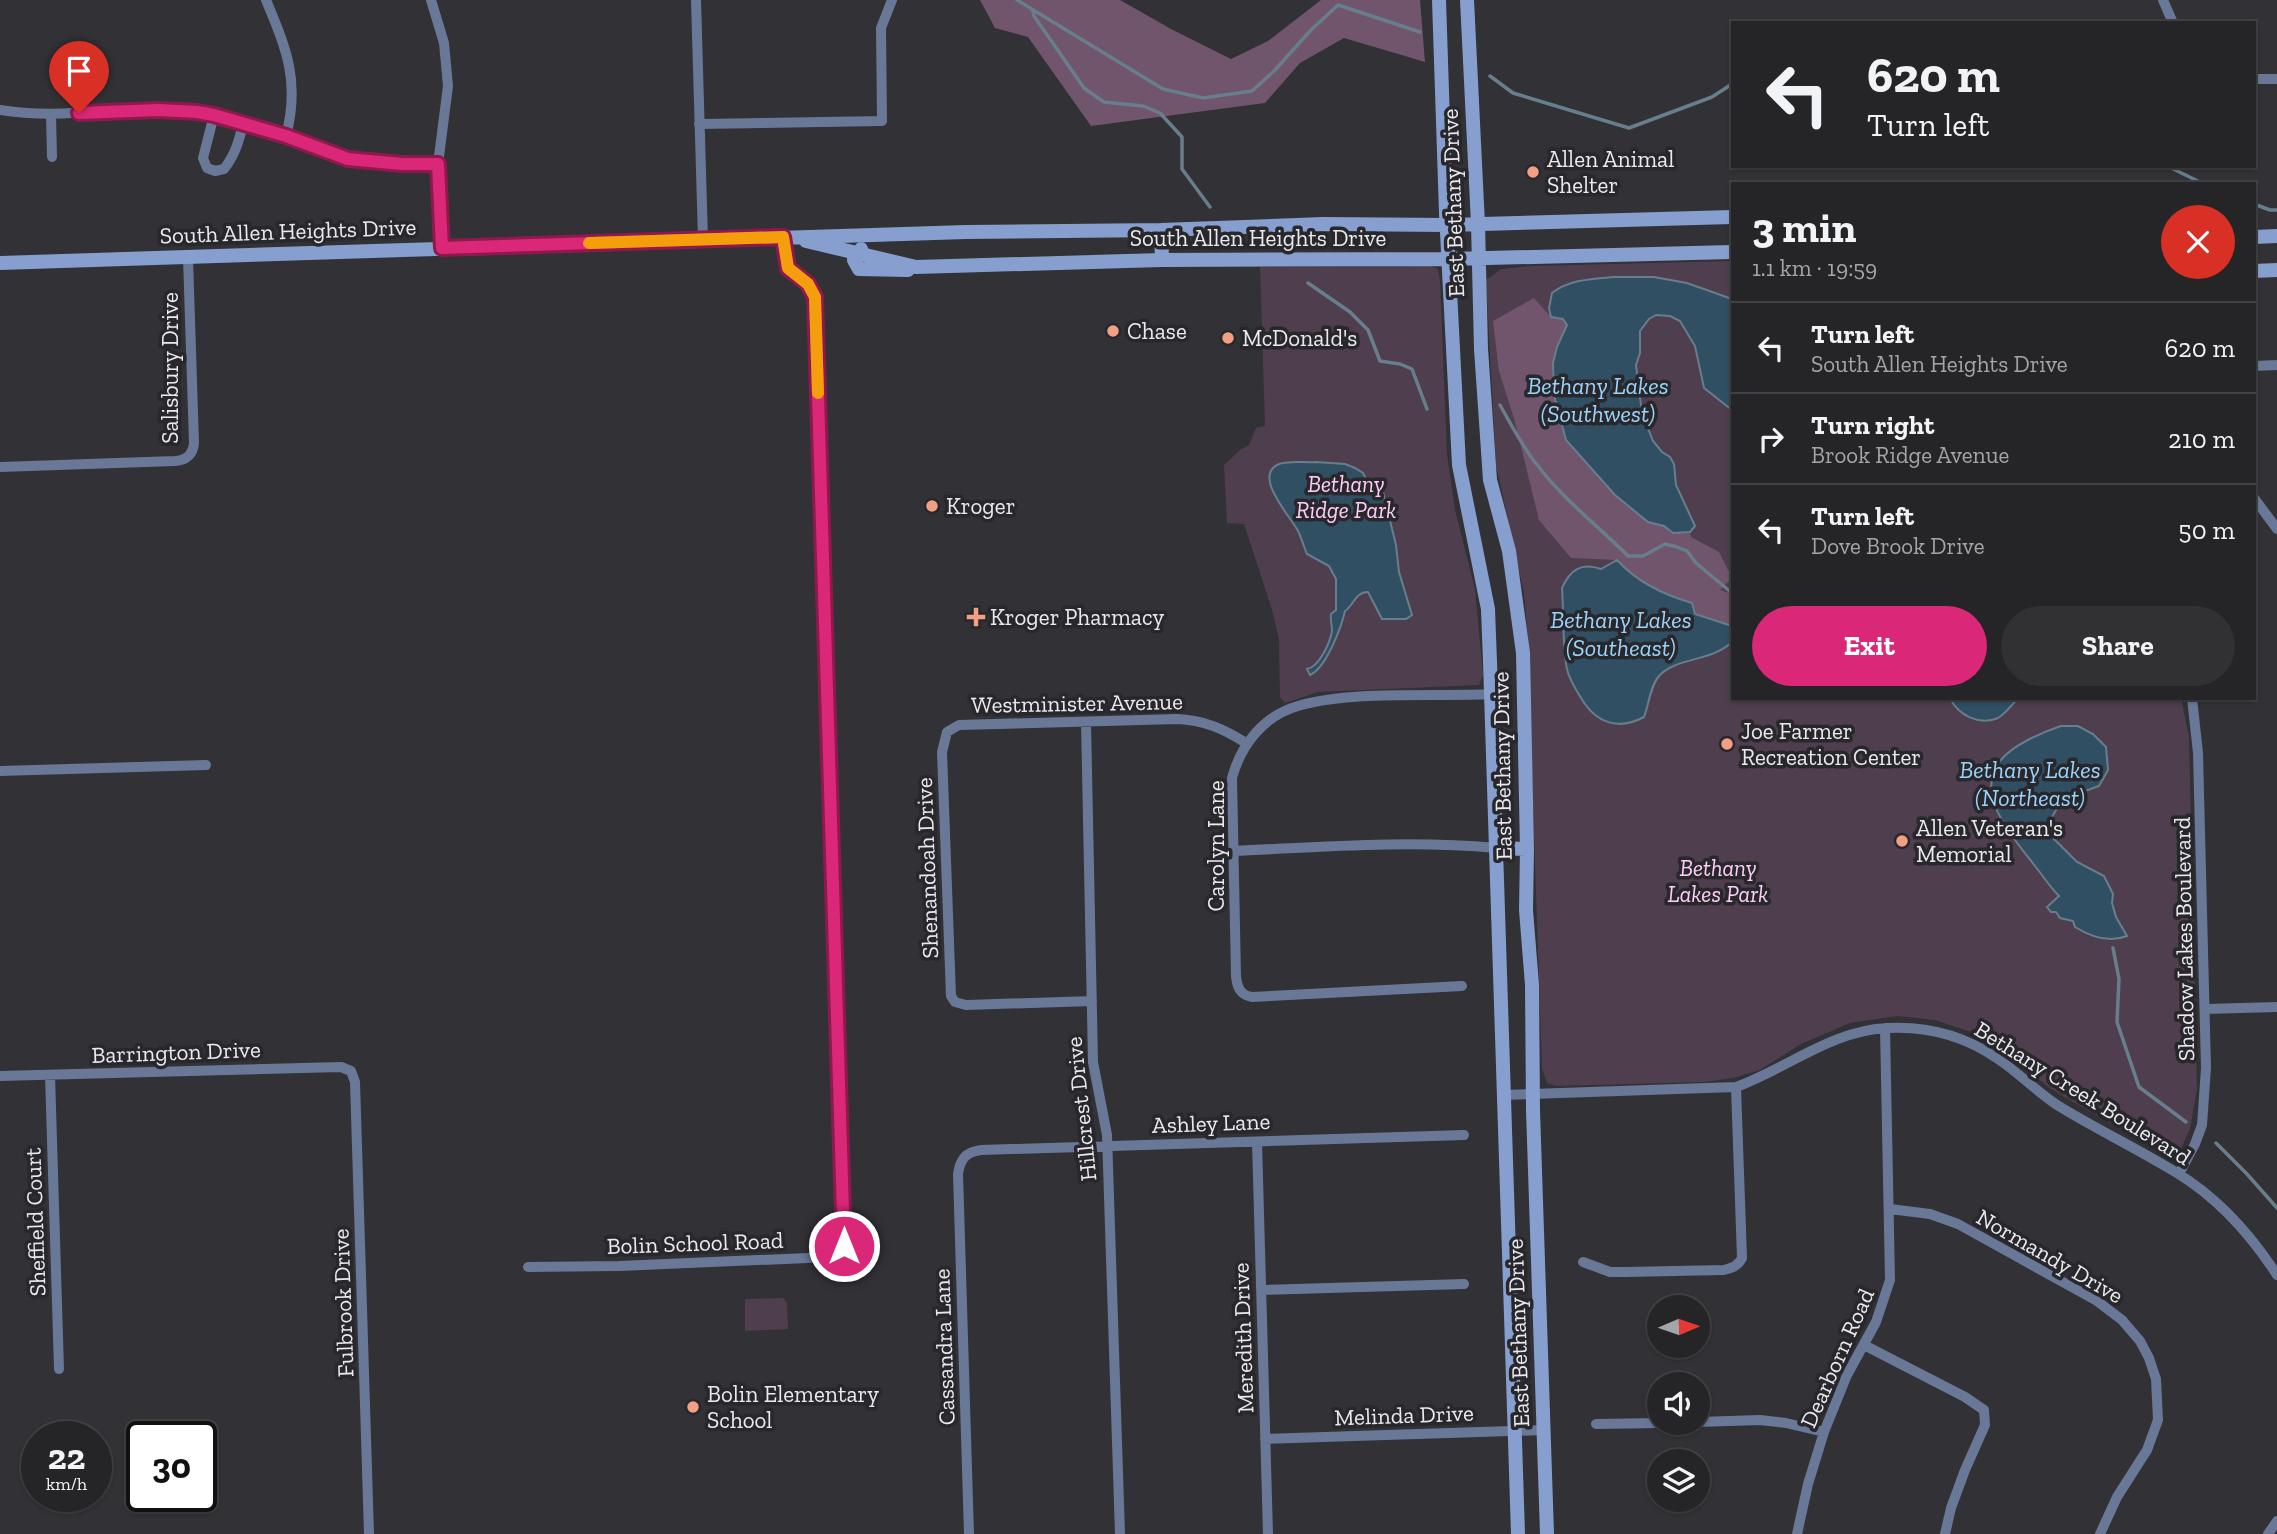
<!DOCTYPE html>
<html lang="en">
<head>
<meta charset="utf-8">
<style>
	:root { --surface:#252528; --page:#313134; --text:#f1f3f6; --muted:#a3a5a8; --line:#424245; --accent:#db2777 }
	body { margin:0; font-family:"Zilla Slab",serif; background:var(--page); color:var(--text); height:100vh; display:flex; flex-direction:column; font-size:26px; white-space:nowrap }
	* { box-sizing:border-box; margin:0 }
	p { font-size:23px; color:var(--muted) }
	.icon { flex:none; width:38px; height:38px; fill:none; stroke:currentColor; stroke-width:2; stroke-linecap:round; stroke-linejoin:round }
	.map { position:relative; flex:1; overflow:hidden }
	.side { position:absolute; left:1731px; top:182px; width:525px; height:518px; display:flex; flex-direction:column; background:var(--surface); border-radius:0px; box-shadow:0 2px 5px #0004,0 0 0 2px var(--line) }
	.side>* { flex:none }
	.guide { position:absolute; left:1731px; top:21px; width:525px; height:147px; border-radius:0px; box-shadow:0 2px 5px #0004,0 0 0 2px var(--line); background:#252528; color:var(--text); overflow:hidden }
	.needle { width:46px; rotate:88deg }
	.buttons { position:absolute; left:1647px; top:1295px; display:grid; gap:14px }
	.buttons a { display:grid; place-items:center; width:63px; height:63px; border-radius:50%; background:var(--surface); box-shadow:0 2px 5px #0004,0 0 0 2px var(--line); font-size:35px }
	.speed { position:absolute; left:21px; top:1421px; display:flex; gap:14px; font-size:35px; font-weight:700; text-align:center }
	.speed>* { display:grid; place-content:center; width:91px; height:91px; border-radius:50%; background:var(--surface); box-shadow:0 2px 5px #0004,0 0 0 2px var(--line); line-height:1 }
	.speed small { font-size:18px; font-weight:400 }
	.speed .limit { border:4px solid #111; border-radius:10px; background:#fff; color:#111 }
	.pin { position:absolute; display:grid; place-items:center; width:60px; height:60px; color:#fff; margin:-72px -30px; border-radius:50% 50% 50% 0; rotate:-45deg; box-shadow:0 0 7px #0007 }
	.pin .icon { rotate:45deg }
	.me { position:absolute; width:77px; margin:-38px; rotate:0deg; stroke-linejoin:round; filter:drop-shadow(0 0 5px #0008) }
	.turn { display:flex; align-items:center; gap:24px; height:147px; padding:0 21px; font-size:32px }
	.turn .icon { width:91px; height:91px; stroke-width:2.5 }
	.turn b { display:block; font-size:49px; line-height:60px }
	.round { display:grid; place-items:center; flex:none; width:74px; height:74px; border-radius:37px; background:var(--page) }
	.head { display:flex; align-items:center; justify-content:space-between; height:119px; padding:0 21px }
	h1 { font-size:42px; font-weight:700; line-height:52px }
	.button { display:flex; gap:14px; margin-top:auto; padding:14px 21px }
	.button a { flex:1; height:80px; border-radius:42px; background:var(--accent); color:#fff; font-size:28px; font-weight:700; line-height:80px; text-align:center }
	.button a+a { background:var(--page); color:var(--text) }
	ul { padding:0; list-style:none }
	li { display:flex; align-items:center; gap:21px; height:91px; padding:0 21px; border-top:2px solid var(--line) }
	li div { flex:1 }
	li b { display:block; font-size:26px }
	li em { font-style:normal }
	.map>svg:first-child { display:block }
	.green { fill:#4f3e4d }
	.forest { fill:#70556d }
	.water { fill:#314f63; stroke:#687e8d; stroke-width:2 }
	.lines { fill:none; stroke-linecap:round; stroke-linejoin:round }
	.stream { stroke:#687e8d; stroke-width:3.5 }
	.street { stroke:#687896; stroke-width:10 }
	.secondary { stroke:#869fce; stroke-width:14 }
	.route-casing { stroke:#8e194d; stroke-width:18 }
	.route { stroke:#db2777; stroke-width:12 }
	.slow { stroke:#f59e0b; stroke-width:12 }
	.poi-dot { fill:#f39f84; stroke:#27272c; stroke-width:2.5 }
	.labels { text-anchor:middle; stroke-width:7; stroke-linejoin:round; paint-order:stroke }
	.poi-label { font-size:23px; fill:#eaeaee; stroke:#27272c; text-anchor:start }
	.street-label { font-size:23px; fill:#eaeaee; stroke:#27272c }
	.park-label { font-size:23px; font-style:italic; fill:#ffcdf8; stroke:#27272c }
	.water-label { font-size:24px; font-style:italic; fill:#9cd3fb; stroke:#27272c }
</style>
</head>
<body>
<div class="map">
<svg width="2277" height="1534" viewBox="0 0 2277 1534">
	<rect width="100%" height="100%" fill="#313136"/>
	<path class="green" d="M 1732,261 L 1732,698 L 2181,698 L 2189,737 L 2197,1089 L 2190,1129 L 2179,1153 L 2167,1155 L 2066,1098 L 2048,1087 L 2015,1059 L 1977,1034 L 1935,1020 L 1897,1016 L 1850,1023 L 1801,1044 L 1760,1070 L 1733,1078 L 1705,1082 L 1556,1086 L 1547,1083 L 1542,1068 L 1527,628 L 1524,593 L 1496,465 L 1486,280 L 1501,269 L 1530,266 Z
		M 1430,266 L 1438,269 L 1440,280 L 1447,454 L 1455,510 L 1475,589 L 1483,675 L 1479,685 L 1318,692 L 1285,703 L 1280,697 L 1279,639 L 1272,610 L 1244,524 L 1227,523 L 1224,465 L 1240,450 L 1249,445 L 1256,428 L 1265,426 L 1260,267 Z
		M 783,1298 L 787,1303 L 788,1329 L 745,1331 L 745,1299 Z"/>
	<path class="forest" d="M 980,0 L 1120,0 L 1171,29 L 1231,59 L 1268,41 L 1321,0 L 1420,0 L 1425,62 L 1344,38 L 1300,63 L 1265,103 L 1091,126 L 1028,37 L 995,28 Z
		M 1534,298 L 1551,317 L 1563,319 L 1567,325 L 1557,347 L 1566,440 L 1615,495 L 1648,522 L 1664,526 L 1673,533 L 1690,532 L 1691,537 L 1719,552 L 1732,578 L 1720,590 L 1732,594 L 1732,626 L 1695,614 L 1692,603 C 1663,595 1638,581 1617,560 L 1571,558 L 1539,520 L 1515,422 L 1499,371 L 1493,321 Z"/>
	<path class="water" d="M 1614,277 L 1654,277 L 1687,283 L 1732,299 L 1732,410 L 1704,388 L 1695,346 L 1680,321 L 1670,316 L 1656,315 L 1649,319 L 1640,331 L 1640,353 L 1636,365 L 1642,413 L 1653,441 L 1662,452 L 1670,457 L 1674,464 L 1676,485 L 1695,526 L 1690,532 L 1673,533 L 1664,526 L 1648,522 L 1615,495 L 1566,440 L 1554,395 L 1553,363 L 1557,347 L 1567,325 L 1563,319 L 1551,317 L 1549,308 L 1552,293 C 1570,279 1592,279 1614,277 Z
		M 1316,462 L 1345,464 L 1355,468 L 1363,473 L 1368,483 L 1383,492 L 1396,545 L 1399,572 L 1412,615 L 1406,619 L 1382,619 L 1368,592 C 1355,592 1354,605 1345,611 C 1341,628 1326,668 1310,675 L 1307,669 C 1319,667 1330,643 1332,631 C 1332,624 1330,620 1331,614 L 1336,610 L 1336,579 L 1329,566 L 1307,554 C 1304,547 1302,540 1299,533 C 1293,519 1253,478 1277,465 C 1286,460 1305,463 1316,462 Z
		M 1617,560 C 1637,582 1664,595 1692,603 L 1695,614 L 1732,626 L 1732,642 C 1711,662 1676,657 1659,676 C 1650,686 1649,705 1644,717 C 1618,731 1596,723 1581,698 C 1576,690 1569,679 1567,669 C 1562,645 1564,613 1562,588 C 1570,570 1581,562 1601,569 Z
		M 1950,698 L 2018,698 C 2013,704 2005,714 1998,718 C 1979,726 1958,715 1950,698 Z
		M 2061,726 L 2078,726 L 2093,734 L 2106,747 L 2108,770 L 2099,786 L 2063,799 L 2050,820 L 2054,839 L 2077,862 L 2104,876 L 2113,894 L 2112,903 L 2116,917 L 2127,936 C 2109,943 2091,937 2075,927 L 2073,921 L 2060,918 L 2056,912 L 2051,912 L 2047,907 L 2059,896 C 2050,887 2043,876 2035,866 C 2015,840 1973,795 2000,761 C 2012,745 2043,732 2061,726 Z"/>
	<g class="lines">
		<path class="stream" d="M 1017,0 L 1163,89 L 1203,98 L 1252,91 L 1274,71 L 1311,30 L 1338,5 L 1420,32
			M 1033,11 L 1034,16 L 1084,88 L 1104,102 L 1143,106 L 1160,113 L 1182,137 L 1182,169 L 1210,207
			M 1490,76 L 1513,93 L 1629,128 L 1712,97 L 1732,84
			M 2167,166 L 2204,184
			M 2254,204 L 2270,210 L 2277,210
			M 1308,283 L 1350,312 L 1368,330 L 1380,361 L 1400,364 L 1412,369 L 1427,409
			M 1500,405 C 1512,426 1523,448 1538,466 C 1564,500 1598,526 1628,556 L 1643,556 L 1665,544 L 1677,547 L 1687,551 L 1696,563 L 1732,593
			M 2113,948 L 2119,979 L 2117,1022 L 2139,1087 L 2186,1122
			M 2216,1143 L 2247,1174 L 2277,1208"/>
		<path class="street" d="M 266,0 C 287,50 300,82 286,136
			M 431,0 L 444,43 L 448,86 L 438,164 L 442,248
			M 696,0 L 703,239
			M 2163,0 L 2173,23
			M 2254,79 L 2277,79
			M 0,110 C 66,121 133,103 198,112 C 250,120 298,144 347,159 C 375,167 409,164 438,164
			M 51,115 L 52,157
			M 214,115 L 203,158 L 207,168 L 215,171 L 224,169 C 235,155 239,141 243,124
			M 699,124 L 882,121 L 881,28 L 892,0
			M 2254,366 L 2277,365
			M 0,467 L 175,461 C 187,460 193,454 194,443 L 188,258
			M 2254,498 L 2277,529
			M 1086,722 L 1093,1062 L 1107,1135 L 1120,1534
			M 0,771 L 206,765
			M 1234,851 C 1321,847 1409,840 1496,848
			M 1462,986 L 1252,997 C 1240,995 1237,987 1236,976 L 1232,778 C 1241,745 1263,716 1298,706 C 1352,690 1435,697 1492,694
			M 1092,1001 L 966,1005 L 955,1002 L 951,996 L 942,752 L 947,732 L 959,725 L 1177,719 C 1204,720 1224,729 1246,743
			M 2205,1009 L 2277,1007
			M 50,1075 L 59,1369
			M 0,1076 L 341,1067 L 351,1071 L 355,1082 L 369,1534
			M 1505,1095 L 1736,1087 C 1786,1069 1832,1030 1888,1028 C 1928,1026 1965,1036 1998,1059 C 2019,1073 2036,1091 2057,1105 C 2096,1129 2138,1149 2177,1173 C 2218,1198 2251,1235 2277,1275
			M 1257,1142 L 1268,1534
			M 2179,1174 L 2195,1144 L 2202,1125 L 2206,1068 L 2198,753 L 2192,698
			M 1890,1209 L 1930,1214 L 1958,1224 L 2097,1301 L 2122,1320 L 2140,1341 L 2149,1358 L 2156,1379 L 2158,1420 L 2147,1450 L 2117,1497 L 2100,1534
			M 1583,1262 L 1610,1272 L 1626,1272 L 1724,1270 C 1732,1268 1738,1266 1742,1258 L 1736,1087
			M 528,1267 L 619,1266 L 831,1257 L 839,1254 L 844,1246 L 815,297 L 808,284 L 787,268 L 783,237
			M 1261,1290 L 1464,1284
			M 1864,1345 L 1965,1397 L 1984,1410 L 1985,1425 L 1965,1470 L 1951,1508 L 1945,1534
			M 1698,1422 L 1760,1420 L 1786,1423 L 1824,1432
			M 1596,1424 L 1659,1423
			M 1265,1439 L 1544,1430
			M 969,1534 L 958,1174 C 960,1159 966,1152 981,1150 L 1464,1135
			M 1797,1534 L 1808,1484 L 1824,1432 L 1847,1375 L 1876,1322 L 1890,1280 L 1885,1028
			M 2268,1534 L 2277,1521"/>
		<path class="secondary" d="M 1439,0 L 1446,213 L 1459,465 L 1488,609 L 1490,662 L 1518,1534
			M 1467,0 L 1478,224 L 1481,349 L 1490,480 L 1509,551 L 1523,653 L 1527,849 L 1526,910 L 1532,985 L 1533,1110 L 1547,1534
			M 1161,230 L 1162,260
			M 2254,237 L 2277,236
			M 806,241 L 916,267 L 1162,260 L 1449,259 L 1732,252
			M 861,249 L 854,260 L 859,269 L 908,270
			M 0,263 L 966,232 L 1161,230 L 1323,224 L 1447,225 L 1732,217
			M 2254,271 L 2277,270
			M 1496,848 L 1527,849"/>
	</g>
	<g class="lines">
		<g class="route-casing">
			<path id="route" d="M 79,113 L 158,110 L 197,112 L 214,115 L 286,136 L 348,159 L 402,164 L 438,164 L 442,248 L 783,237 L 788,268 L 808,284 L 815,297 L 844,1246"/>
		</g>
		<use href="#route" class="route"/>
		<path class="slow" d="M 589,243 L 783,237 L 788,268 L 808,284 L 815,297 L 818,393"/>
	</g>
	<g class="poi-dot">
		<circle cx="1533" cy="172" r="7"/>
		<circle cx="1113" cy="331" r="7"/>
		<circle cx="1228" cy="338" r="7"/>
		<circle cx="932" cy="506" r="7"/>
		<path d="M972.5 606.5h7v7h7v7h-7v7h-7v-7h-7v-7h7z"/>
		<circle cx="1727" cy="744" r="7"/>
		<circle cx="1902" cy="841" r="7"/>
		<circle cx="693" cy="1407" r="7"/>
	</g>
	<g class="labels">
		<g class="poi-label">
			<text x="1547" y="167">Allen Animal<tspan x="1547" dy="26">Shelter</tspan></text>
			<text x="1127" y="339">Chase</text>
			<text x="1242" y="346">McDonald's</text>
			<text x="946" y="514">Kroger</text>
			<text x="990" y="625">Kroger Pharmacy</text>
			<text x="1741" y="739">Joe Farmer<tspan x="1741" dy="26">Recreation Center</tspan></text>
			<text x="1916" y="836">Allen Veteran's<tspan x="1916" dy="26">Memorial</tspan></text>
			<text x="707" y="1402">Bolin Elementary<tspan x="707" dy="26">School</tspan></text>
		</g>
		<g class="street-label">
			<text transform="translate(1453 203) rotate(-92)" y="8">East Bethany Drive</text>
			<text transform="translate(288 231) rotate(-2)" y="8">South Allen Heights Drive</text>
			<text x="1258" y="246">South Allen Heights Drive</text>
			<text transform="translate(170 368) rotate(-90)" y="8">Salisbury Drive</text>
			<text transform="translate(1077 703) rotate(-1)" y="8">Westminister Avenue</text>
			<text transform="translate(1502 766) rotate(-91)" y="8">East Bethany Drive</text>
			<text transform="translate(1216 846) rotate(-90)" y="8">Carolyn Lane</text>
			<text transform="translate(927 868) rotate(-92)" y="8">Shenandoah Drive</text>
			<text transform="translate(2184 939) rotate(-91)" y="8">Shadow Lakes Boulevard</text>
			<text transform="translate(176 1052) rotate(-2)" y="8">Barrington Drive</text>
			<text transform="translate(2083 1093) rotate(32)" y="8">Bethany Creek Boulevard</text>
			<text transform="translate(1081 1109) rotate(-96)" y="8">Hillcrest Drive</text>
			<text transform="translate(1211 1123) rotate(-2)" y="8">Ashley Lane</text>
			<text transform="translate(35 1222) rotate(-92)" y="8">Sheffield Court</text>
			<text transform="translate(695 1243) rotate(-2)" y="8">Bolin School Road</text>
			<text transform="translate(2050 1256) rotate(30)" y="8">Normandy Drive</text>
			<text transform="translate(343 1303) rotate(-92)" y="8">Fulbrook Drive</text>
			<text transform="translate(1518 1333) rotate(-92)" y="8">East Bethany Drive</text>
			<text transform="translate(1243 1338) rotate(-92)" y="8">Meredith Drive</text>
			<text transform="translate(944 1347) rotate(-92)" y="8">Cassandra Lane</text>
			<text transform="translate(1837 1358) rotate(-66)" y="8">Dearborn Road</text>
			<text transform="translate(1404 1415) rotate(-2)" y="8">Melinda Drive</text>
		</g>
		<g class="park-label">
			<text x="1346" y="492">Bethany<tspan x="1346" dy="26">Ridge Park</tspan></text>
			<text x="1718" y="876">Bethany<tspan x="1718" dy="26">Lakes Park</tspan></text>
		</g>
		<g class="water-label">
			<text x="1598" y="394">Bethany Lakes<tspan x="1598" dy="28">(Southwest)</tspan></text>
			<text x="1621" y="628">Bethany Lakes<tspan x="1621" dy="28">(Southeast)</tspan></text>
			<text x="2030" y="778">Bethany Lakes<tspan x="2030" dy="28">(Northeast)</tspan></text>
		</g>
	</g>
</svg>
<div class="buttons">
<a><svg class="needle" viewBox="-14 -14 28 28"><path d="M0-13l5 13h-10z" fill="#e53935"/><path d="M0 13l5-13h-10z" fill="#a3a5a8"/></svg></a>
<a><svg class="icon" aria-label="sound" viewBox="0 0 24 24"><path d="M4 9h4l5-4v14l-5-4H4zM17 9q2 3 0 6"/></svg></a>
<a><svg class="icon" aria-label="layers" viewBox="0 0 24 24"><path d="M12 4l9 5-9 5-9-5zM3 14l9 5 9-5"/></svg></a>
</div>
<div class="speed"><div>22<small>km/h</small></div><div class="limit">30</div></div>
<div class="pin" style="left:79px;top:113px;background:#d93025"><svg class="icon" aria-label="arrive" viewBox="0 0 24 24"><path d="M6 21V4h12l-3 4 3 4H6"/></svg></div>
<svg class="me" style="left:844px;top:1246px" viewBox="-20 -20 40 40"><circle r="17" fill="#db2777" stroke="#fff" stroke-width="3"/><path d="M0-11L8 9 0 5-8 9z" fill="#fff"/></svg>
<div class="guide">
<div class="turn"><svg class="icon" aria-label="left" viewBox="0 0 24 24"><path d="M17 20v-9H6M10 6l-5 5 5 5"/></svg><div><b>620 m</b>Turn left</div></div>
</div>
<section class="side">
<div class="head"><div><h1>3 min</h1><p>1.1 km · 19:59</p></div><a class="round" style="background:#d93025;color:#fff"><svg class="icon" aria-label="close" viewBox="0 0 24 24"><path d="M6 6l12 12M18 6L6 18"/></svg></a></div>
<ul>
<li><svg class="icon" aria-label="left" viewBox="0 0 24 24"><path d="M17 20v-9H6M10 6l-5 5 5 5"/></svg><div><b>Turn left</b><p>South Allen Heights Drive</p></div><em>620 m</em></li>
<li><svg class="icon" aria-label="right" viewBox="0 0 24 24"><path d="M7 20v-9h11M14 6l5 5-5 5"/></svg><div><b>Turn right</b><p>Brook Ridge Avenue</p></div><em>210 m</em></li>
<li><svg class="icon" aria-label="left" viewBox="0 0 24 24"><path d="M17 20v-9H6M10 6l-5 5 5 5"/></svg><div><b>Turn left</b><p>Dove Brook Drive</p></div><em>50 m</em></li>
</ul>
<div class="button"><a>Exit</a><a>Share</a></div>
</section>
</div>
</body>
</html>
